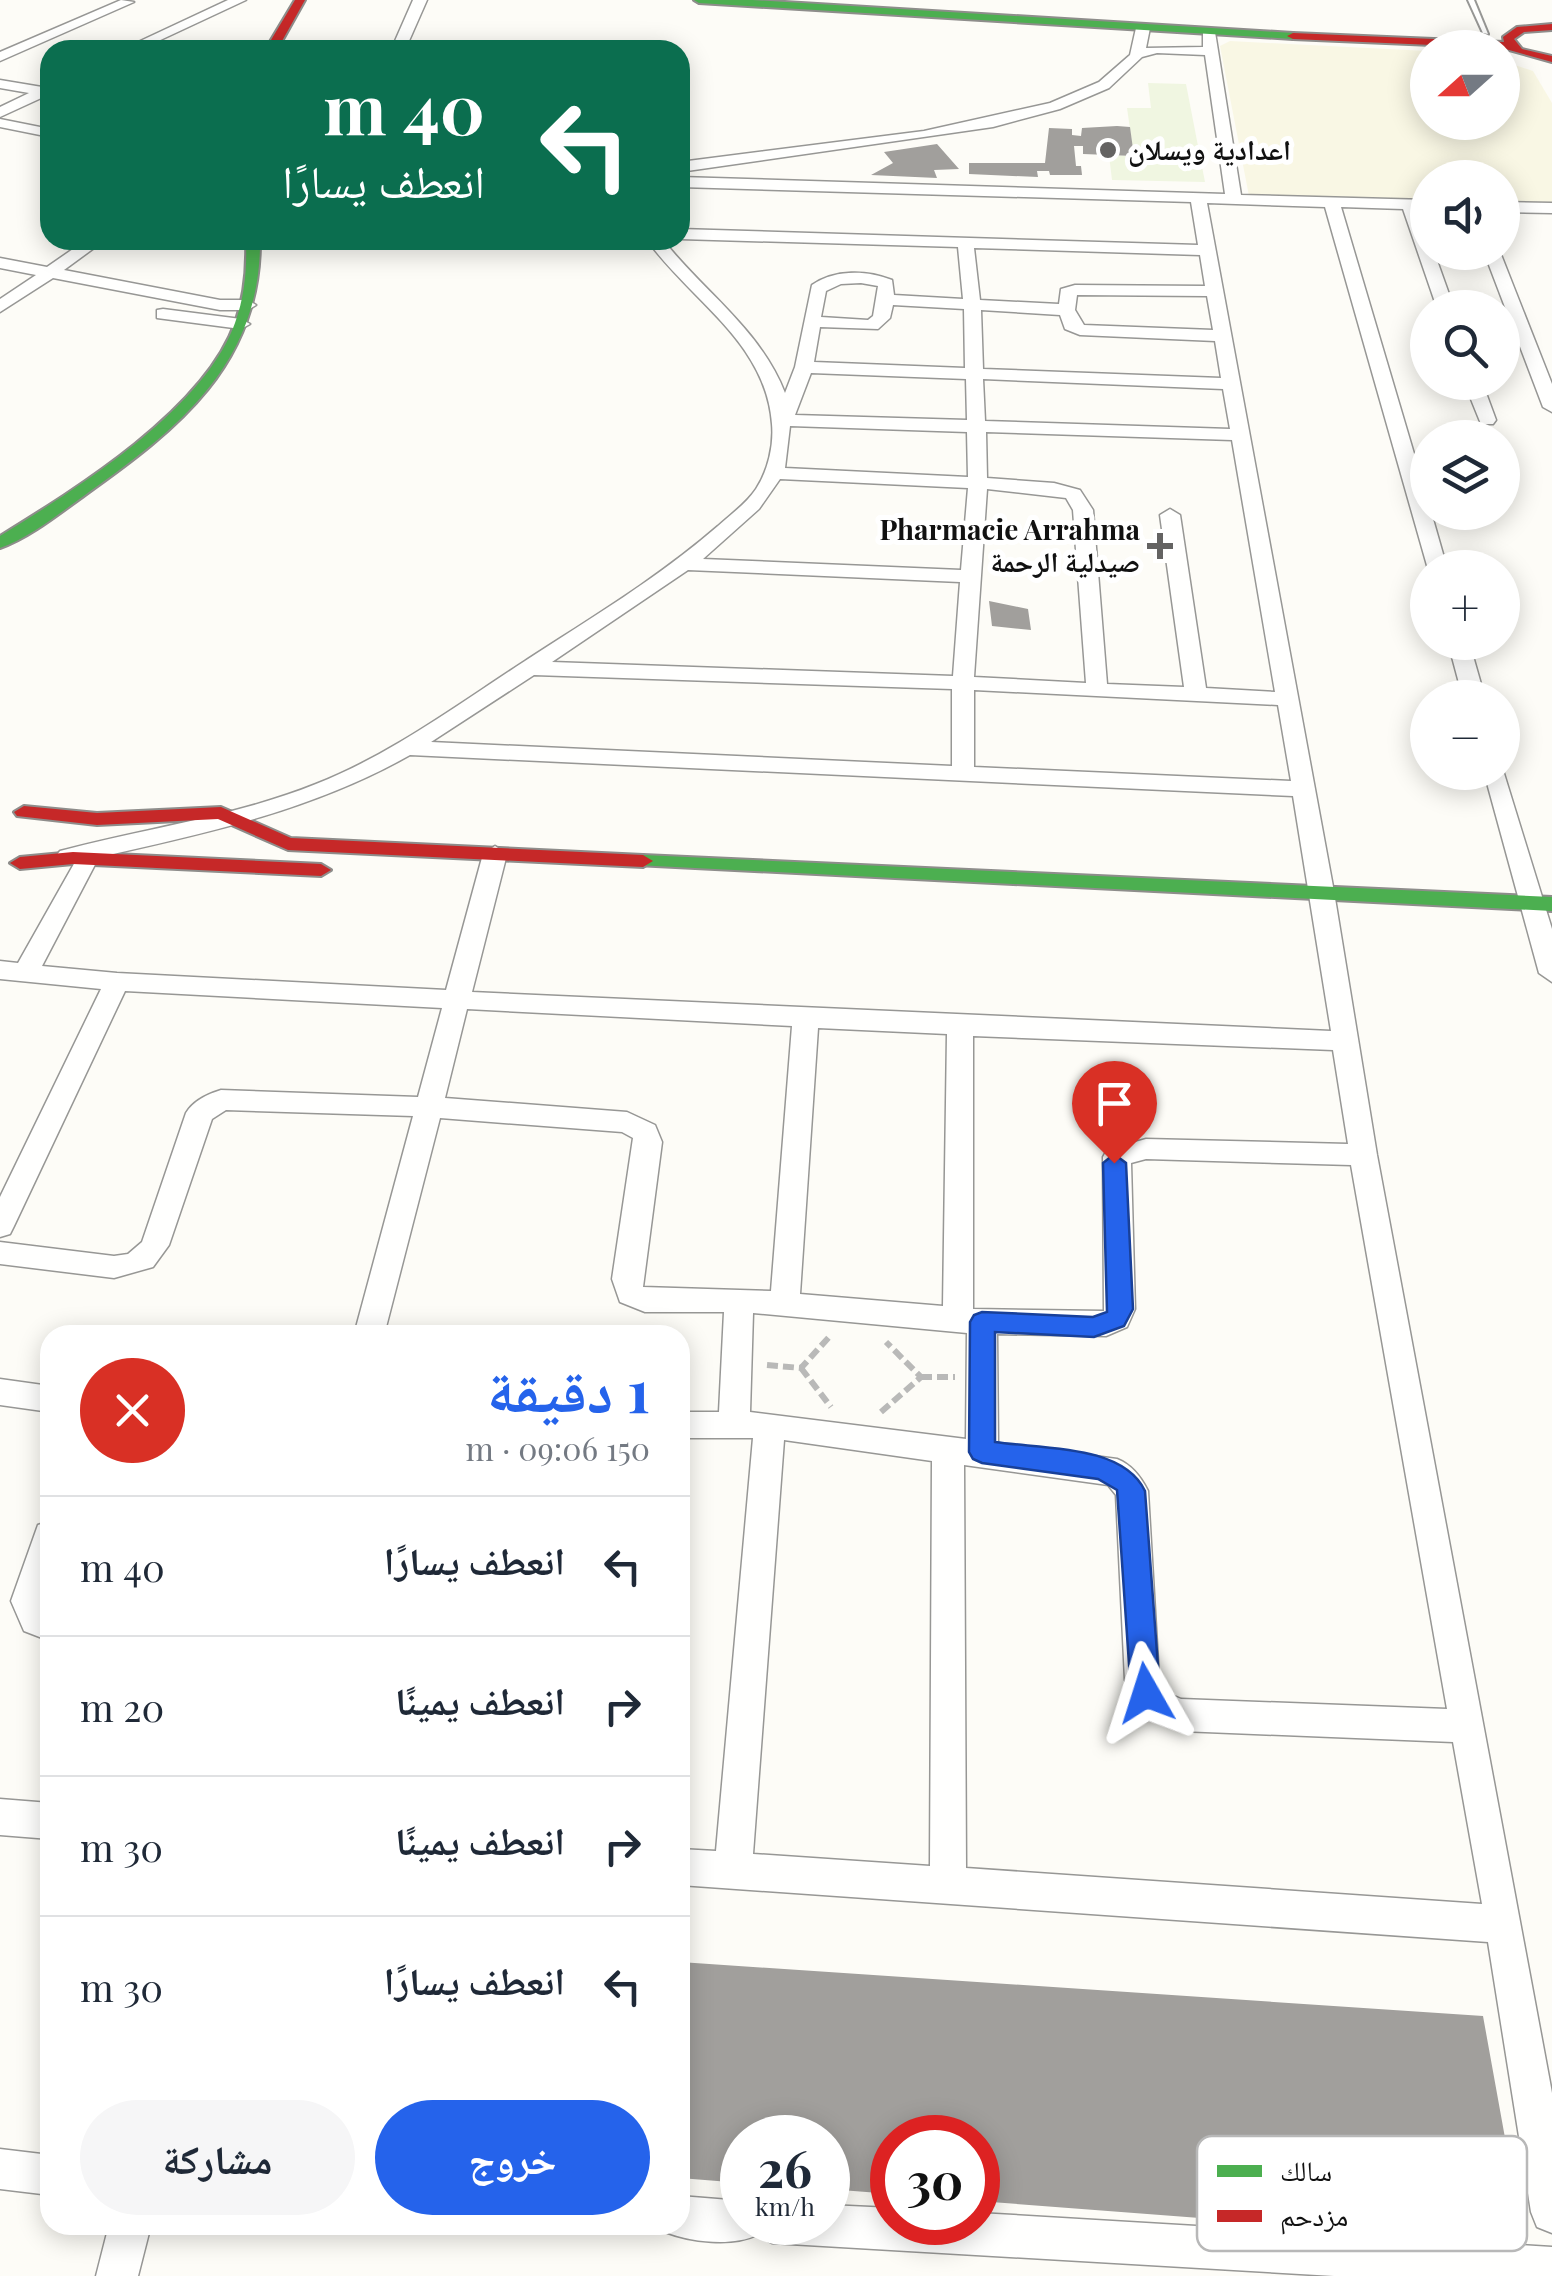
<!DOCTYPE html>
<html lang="ar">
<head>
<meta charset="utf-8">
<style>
	:root { --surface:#fff; --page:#f6f6f7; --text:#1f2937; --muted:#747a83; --line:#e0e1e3; --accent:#2563eb }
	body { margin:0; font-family:"Playfair Display","Noto Naskh Arabic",serif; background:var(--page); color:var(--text); direction:rtl; height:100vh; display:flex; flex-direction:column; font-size:38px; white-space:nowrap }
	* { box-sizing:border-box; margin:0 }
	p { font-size:32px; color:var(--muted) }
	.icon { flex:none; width:55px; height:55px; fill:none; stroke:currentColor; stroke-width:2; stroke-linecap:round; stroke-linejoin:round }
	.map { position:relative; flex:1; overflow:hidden; direction:ltr }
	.side { position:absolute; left:40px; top:1325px; width:650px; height:910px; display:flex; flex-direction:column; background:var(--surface); border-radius:30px; box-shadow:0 5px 25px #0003; direction:rtl }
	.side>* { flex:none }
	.guide { position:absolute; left:40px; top:40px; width:650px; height:210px; border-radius:30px; box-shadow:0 5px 25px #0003; direction:rtl; background:#0b6e4f; color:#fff; overflow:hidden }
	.needle { width:65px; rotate:249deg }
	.fabs { position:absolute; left:1410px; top:30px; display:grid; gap:20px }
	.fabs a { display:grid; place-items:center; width:110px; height:110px; border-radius:50%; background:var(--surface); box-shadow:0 5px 25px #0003; font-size:50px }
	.speed { position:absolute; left:720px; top:2115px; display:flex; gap:20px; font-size:50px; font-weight:700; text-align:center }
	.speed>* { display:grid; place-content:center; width:130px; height:130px; border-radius:50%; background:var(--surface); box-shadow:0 5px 25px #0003; line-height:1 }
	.speed small { font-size:25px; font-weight:400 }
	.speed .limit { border:15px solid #d22; background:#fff; color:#111 }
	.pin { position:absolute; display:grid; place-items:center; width:85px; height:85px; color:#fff; margin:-102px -42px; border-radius:50% 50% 50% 0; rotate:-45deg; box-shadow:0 0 10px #0007 }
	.pin .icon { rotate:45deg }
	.me { position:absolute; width:110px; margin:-55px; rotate:354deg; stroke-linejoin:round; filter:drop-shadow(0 0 8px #0008) }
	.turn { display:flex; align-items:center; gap:35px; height:210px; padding:0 40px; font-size:45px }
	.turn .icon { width:130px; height:130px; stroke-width:2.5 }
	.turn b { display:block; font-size:70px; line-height:85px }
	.round { display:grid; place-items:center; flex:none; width:105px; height:105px; border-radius:52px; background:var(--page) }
	.headline { display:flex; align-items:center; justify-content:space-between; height:170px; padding:0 40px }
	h1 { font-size:60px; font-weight:700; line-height:75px; color:var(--accent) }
	.cta { display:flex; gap:20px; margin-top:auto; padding:20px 40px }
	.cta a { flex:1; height:115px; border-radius:60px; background:var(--accent); color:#fff; font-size:40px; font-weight:700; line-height:115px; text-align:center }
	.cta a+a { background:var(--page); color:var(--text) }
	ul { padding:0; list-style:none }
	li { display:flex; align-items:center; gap:30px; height:140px; padding:0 40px; border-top:2px solid var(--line) }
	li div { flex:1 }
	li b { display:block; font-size:38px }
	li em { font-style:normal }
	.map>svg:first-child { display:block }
	.farmland { fill:#f9f7e4 }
	.pitch { fill:#f0f6e1 }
	.building { fill:#a19f9c }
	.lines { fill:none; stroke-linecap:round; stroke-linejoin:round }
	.lane-casing { stroke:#979795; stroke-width:4 }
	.street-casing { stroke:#979795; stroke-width:3 }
	.fast-casing { stroke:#8e8d8b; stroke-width:4 }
	.jam-casing { stroke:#8e8d8b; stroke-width:4 }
	.path { stroke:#b9b9b8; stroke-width:6; stroke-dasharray:11 5; stroke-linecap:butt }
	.lane { fill:#fffffe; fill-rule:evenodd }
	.street { fill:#fffffe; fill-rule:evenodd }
	.fast { fill:#4caf50; fill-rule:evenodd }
	.jam { fill:#c62828; fill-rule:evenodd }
	.route { fill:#2563eb; stroke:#184099; stroke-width:2.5 }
	.poi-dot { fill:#646362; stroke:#fff; stroke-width:4 }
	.labels { text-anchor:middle; stroke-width:10; stroke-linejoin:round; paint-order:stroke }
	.far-poi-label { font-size:28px; font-weight:bold; fill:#111; stroke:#fff; text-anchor:start }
	.key { fill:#fff; stroke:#b8b8b8; stroke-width:2.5 }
	.key-label { font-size:28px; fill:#111 }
</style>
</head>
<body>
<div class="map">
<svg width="1552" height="2276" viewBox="0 0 1552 2276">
	<rect width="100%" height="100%" fill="#fdfcf7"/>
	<path class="farmland" d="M 1230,41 L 1427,51 L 1428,122 L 1502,122 L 1503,61 L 1533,71 L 1552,103 L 1552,204 L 1503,203 L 1502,178 L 1428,178 L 1427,201 L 1249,196 L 1220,46 Z"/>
	<path class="pitch" d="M 1148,83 L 1186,84 L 1205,182 L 1112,180 L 1109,155 L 1134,156 L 1127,108 L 1151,108 Z"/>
	<path class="building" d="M 1117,126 L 1130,127 L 1134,156 L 1083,154 L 1083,146 L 1074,146 L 1076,166 L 1081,166 L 1082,175 L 1050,175 L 1049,171 L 1037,171 L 1038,177 L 969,174 L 969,163 L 1045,163 L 1049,128 L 1072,129 L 1072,135 L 1081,136 L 1082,128 Z
		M 937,144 L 959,169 L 934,170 L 937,178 L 871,175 L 893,163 L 884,152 Z
		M 989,601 L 1028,609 L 1031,630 L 992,626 Z
		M 680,1962 L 1483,2016 L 1524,2243 L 978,2201 L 978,2138 L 892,2138 L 892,2194 L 828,2189 L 828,2138 L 742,2138 L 742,2183 L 680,2178 Z"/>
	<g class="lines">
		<g class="lane-casing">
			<path id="lane" d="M 1468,0 L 1474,0 L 1488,34 L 1483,33 Z"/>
		</g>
		<g class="street-casing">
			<path id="street" d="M 121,0 L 134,2 L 0,61 L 0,52 Z
				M 228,0 L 246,0 L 139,50 L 121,50 Z
				M 413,0 L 427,0 L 405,50 L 391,50 Z
				M 1143,24 L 1150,28 L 1146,48 L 1203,47 L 1203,29 L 1215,32 L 1241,195 L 1428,200 L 1428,210 L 1418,209 L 1428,234 L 1428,252 L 1434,252 L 1454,308 L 1437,308 L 1403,209 L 1341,207 L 1428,501 L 1428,512 L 1431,512 L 1447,568 L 1428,569 L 1325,207 L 1207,203 L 1334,892 L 1377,1155 L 1552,2093 L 1552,2233 L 1537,2227 L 1531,2212 L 1488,1942 L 680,1885 L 680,1849 L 716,1851 L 753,1438 L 680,1438 L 680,1412 L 719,1412 L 724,1312 L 645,1312 L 620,1302 L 612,1279 L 633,1138 L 622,1132 L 440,1118 L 384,1335 L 354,1335 L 413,1116 L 226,1110 L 212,1119 L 169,1245 L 153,1267 L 114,1278 L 0,1264 L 0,1242 L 114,1256 L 128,1254 L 142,1242 L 186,1113 C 193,1101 208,1094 221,1090 L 418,1097 L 442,1008 L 125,991 L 14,1226 L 10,1234 L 0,1237 L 0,1197 L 101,989 L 0,979 L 0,961 L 18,963 L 75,862 L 60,861 L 56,856 L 60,851 C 145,828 234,817 316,784 C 392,754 457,705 525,661 C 591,618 658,578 718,526 C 731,514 746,504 756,489 C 768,471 774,445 772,424 C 766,342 691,301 647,240 L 663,240 C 704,292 760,329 785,393 L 795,367 L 812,285 C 835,269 867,270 892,280 L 894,295 L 963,299 L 958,247 L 680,239 L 680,229 L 1198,245 L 1191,202 L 680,187 L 680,177 L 1225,194 L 1205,55 L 1157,53 L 1142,57 L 1109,88 L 1060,109 L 993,127 L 680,172 L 680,162 L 924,131 L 1050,103 L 1099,82 L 1130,55 L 1136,28 ZM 974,248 L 1200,255 L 1205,286 L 1075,285 L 1061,289 L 1059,304 L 980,300 ZM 861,283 L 878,286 L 873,316 L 868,320 L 821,317 L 826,291 L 841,284 ZM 1077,295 L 1207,296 L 1213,330 L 1084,325 L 1075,310 ZM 893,305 L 964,309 L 965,368 L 814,362 L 820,327 L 878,329 L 890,318 ZM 981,310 L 1060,315 L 1065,329 L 1080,335 L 1215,341 L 1221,378 L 983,369 ZM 811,373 L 966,379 L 967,420 L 795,415 ZM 983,379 L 1223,389 L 1230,429 L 985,421 ZM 790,426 L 967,432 L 968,477 L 785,468 ZM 986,432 L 1232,440 L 1275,692 L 1206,688 L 1180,515 L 1170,509 L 1160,515 L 1184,687 L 1107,684 L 1093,510 L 1080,490 L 1054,483 L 987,478 ZM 780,479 L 968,488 L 961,570 L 703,559 L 759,509 ZM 987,489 L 1066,498 L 1073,510 L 1086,683 L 974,677 ZM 688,570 L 960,582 L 953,676 L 552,662 ZM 534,675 L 952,689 L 952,766 L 431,742 ZM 974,690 L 1278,705 L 1291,781 L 974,767 ZM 410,755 L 1293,796 L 1331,1031 L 472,992 L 507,854 L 495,846 L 483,854 L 446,990 L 117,973 L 42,966 L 99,857 C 207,833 313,810 410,755 ZM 467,1009 L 792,1026 L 771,1291 L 643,1287 L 662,1142 L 655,1125 L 627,1112 L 445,1098 ZM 818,1028 L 947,1034 L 943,1306 L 800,1294 ZM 973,1036 L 1333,1050 L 1348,1144 L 1146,1139 L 1107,1150 L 1103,1157 L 1104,1311 L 973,1309 ZM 1146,1159 L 1351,1165 L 1447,1709 L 1181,1699 L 1165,1692 L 1159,1679 L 1148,1491 C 1141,1477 1132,1465 1117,1459 L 998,1443 L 997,1334 L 1106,1336 L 1127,1327 L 1135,1309 L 1131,1163 ZM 753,1313 L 967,1333 L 966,1439 L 750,1412 ZM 784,1440 L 932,1461 L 930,1866 L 753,1854 ZM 964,1465 L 1108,1485 L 1116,1495 L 1125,1680 L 1141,1716 L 1181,1731 L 1453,1742 L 1482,1904 L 966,1868 Z
				M 0,80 L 42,87 L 50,84 L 50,94 L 0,117 L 0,107 L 29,93 L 0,88 Z
				M 0,119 L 50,129 L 50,137 L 0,127 Z
				M 1502,202 L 1552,203 L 1552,213 L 1502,212 Z
				M 86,240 L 105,240 L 64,270 L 220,300 L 248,300 L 256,305 L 248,310 L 220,310 L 53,278 L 0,312 L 0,299 L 36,275 L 0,268 L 0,258 L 47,267 Z
				M 1484,252 L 1500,252 L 1552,384 L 1552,412 L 1543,407 Z
				M 163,309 L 241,319 L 250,324 L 241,329 L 157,318 L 157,310 Z
				M 1464,382 L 1482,382 L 1496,420 L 1493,424 L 1481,424 Z
				M 1448,642 L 1469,642 L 1485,698 L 1463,698 Z
				M 1502,767 L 1552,929 L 1552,982 L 1539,973 L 1484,772 L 1502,772 Z
				M 0,1379 L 50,1386 L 50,1412 L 0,1405 Z
				M 50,1521 L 50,1585 L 45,1601 L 50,1610 L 50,1641 L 24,1631 L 11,1601 L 38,1525 Z
				M 0,1799 L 50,1803 L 50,1839 L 0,1835 Z
				M 0,2149 L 50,2155 L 50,2195 L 0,2189 Z
				M 680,2196 L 742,2201 L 742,2222 L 828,2222 L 828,2205 L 892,2208 L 892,2222 L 978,2222 L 978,2213 L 1552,2247 L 1552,2276 L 1334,2276 L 772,2243 L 757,2235 C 732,2247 691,2242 665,2232 L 663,2225 L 680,2225 Z
				M 109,2225 L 151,2225 L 138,2276 L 96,2276 Z"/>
		</g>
		<g class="fast-casing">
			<path id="fast" d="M 694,0 L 752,0 L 1293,33 L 1299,36 L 1293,39 L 699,3 Z
				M 246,240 L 260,240 C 261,364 178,429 85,495 C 60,513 29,538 0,548 L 0,536 C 76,489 204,410 235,323 C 245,295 247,269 246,240 Z
				M 643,855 L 1552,897 L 1552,911 L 636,865 L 633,861 L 636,857 Z"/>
		</g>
		<g class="jam-casing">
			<path id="jam" d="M 295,0 L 305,0 L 277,50 L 265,50 Z
				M 1552,24 L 1552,30 L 1524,32 L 1514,39 L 1522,49 L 1552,56 L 1552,62 L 1502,48 L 1293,39 L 1287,36 L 1293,33 L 1504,42 L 1503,37 L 1517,27 Z
				M 24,806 L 97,813 L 221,807 L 291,838 L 643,855 L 653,861 L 643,867 L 288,850 L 218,819 L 97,825 L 17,816 L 14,812 Z
				M 73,852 L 321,864 L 331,870 L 321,876 L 73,864 L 20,869 L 10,863 L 20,857 Z"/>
		</g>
		<path class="path" d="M 767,1365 L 801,1368 L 830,1336
			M 801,1368 L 831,1407
			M 921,1377 L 955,1377
			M 881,1412 L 921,1377 L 886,1342"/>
		<use href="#lane" class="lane"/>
		<use href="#street" class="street"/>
		<use href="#fast" class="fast"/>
		<use href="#jam" class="jam"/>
	</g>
	<path class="route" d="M 1114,1154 L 1126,1163 L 1133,1309 L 1124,1326 L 1094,1337 L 995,1332 L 995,1442 C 1041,1449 1123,1444 1145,1491 L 1160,1693 L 1156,1702 L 1146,1706 L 1135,1702 L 1131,1693 L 1117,1490 L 1098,1479 L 982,1463 L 973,1459 L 969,1452 L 970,1322 L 974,1315 L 982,1312 L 1093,1317 L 1107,1312 L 1103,1163 Z"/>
	<g class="poi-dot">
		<circle cx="1108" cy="150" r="10"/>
		<path d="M1155 531h10v10h10v10h-10v10h-10v-10h-10v-10h10z"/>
	</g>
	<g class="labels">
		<g class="far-poi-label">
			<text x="1128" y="160">اعدادية ويسلان</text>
			<text x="1140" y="540" text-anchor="end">Pharmacie Arrahma<tspan x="1140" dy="32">صيدلية الرحمة</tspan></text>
		</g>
	</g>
	<rect x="1197" y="2136" width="330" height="115" rx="15" class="key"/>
	<rect x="1217" y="2165" width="45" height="12" fill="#4caf50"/>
	<rect x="1217" y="2210" width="45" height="12" fill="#c62828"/>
	<g class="key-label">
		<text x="1280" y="2181">سالك</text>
		<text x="1280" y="2226">مزدحم</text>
	</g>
</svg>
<div class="fabs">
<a><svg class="needle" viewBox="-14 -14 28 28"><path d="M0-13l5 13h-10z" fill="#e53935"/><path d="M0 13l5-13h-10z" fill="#747a83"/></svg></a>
<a><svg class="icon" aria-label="sound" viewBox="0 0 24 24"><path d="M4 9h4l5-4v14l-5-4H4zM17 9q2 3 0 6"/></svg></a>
<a><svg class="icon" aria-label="search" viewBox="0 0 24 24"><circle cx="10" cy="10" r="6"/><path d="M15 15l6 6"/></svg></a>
<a><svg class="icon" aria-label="layers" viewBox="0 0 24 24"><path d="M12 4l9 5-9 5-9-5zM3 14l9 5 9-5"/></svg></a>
<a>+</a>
<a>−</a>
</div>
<div class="speed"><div>26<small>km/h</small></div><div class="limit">30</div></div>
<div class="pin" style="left:1114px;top:1163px;background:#d93025"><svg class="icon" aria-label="arrive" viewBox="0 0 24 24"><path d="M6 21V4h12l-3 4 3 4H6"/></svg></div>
<svg class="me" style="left:1146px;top:1693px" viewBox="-20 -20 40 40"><path d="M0-17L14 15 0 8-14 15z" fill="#2563eb" stroke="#fff" stroke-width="4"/></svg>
<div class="guide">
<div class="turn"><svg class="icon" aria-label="left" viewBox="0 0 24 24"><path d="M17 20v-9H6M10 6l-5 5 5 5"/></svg><div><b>40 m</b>انعطف يسارًا</div></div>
</div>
<section class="side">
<div class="headline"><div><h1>1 دقيقة</h1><p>150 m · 09:06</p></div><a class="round" style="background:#d93025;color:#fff"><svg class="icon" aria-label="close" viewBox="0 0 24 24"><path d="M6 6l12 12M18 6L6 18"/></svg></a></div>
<ul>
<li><svg class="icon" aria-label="left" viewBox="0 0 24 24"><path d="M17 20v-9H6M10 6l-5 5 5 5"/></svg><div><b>انعطف يسارًا</b></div><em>40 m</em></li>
<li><svg class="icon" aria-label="right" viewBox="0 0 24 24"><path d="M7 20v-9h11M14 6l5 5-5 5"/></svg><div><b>انعطف يمينًا</b></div><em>20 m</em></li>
<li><svg class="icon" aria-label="right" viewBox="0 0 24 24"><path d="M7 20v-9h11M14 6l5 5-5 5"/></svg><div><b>انعطف يمينًا</b></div><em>30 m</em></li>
<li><svg class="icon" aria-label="left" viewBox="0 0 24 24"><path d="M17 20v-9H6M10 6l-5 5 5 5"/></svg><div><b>انعطف يسارًا</b></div><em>30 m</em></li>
</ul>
<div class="cta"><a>خروج</a><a>مشاركة</a></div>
</section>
</div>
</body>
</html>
